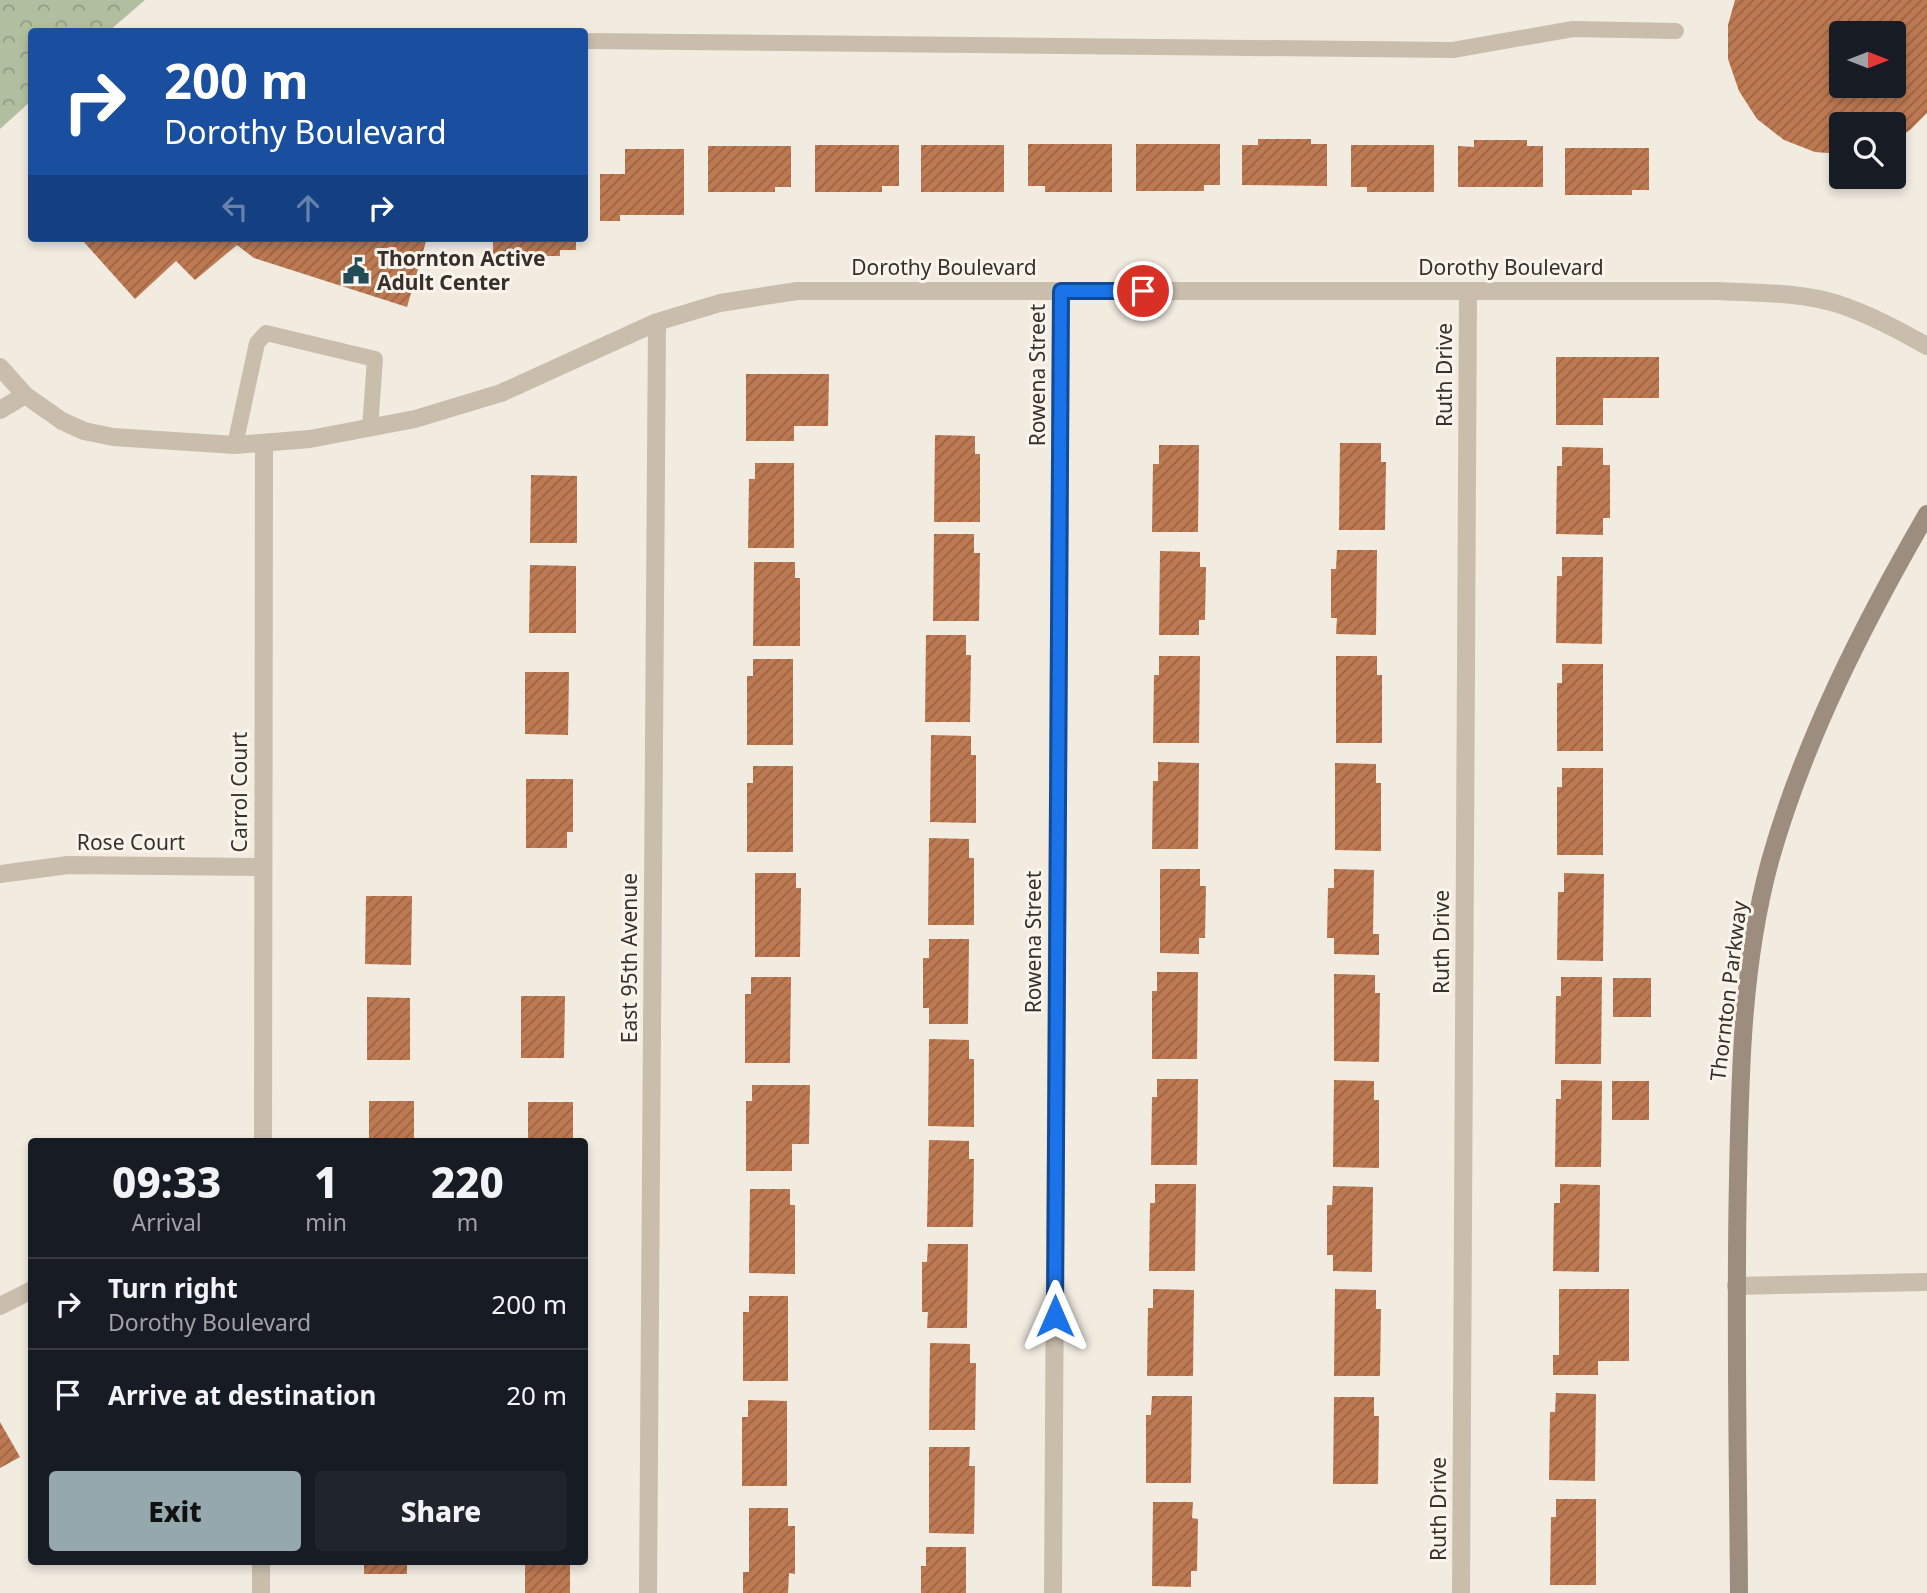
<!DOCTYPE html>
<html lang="en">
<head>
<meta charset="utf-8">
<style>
	:root { --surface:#171b24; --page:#20242c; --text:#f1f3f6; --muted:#9ea1a6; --line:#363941; --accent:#94a8ae }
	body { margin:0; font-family:"Noto Sans",sans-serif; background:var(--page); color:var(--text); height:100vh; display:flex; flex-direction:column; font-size:26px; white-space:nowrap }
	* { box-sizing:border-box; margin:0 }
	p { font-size:23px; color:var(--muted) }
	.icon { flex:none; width:38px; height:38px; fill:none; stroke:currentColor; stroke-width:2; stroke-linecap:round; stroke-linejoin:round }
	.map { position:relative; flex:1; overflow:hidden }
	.sheet { position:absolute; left:28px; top:1138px; width:560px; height:427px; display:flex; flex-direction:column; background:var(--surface); border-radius:7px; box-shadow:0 4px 10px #0003 }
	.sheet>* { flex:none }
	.banner { position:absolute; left:28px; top:28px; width:560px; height:214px; border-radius:7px; box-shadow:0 4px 10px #0003; background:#1a4fa0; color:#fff; overflow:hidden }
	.needle { width:46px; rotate:90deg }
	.controls { position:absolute; left:1829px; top:21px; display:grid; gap:14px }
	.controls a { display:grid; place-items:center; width:77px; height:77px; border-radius:7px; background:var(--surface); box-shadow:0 4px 10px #0003; font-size:35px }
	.pin { position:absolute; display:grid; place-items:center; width:60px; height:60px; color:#fff; margin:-30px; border:4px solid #fff; border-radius:50%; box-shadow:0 2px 7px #0007 }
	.me { position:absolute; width:77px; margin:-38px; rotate:0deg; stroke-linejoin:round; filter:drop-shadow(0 0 5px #0008) }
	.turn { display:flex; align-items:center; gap:24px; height:147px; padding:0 21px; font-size:32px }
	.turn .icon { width:91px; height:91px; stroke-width:2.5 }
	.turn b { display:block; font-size:49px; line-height:60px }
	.lanes { display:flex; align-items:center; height:66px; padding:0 21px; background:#0003; justify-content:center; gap:35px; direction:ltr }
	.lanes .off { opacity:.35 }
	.eta { display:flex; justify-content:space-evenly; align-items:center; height:119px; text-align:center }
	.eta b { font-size:42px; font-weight:800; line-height:49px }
	.primary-button { display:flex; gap:14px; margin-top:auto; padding:14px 21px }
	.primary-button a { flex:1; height:80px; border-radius:7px; background:var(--accent); color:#111; font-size:28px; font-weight:800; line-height:80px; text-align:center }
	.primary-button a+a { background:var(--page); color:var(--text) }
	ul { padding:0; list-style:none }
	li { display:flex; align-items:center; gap:21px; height:91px; padding:0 21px; border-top:2px solid var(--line) }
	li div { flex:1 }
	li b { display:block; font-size:26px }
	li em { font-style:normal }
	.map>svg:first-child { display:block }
	.park { fill:url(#park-crowns) }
	.building { fill:url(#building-hatch); fill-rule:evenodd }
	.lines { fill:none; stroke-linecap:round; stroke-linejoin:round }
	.service { stroke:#c9bdac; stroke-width:16 }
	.minor { stroke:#c9bdac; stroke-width:18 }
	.secondary { stroke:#9c8d7e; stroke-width:18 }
	.route-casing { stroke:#114b97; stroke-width:18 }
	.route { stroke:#1a73e8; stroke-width:12 }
	.labels { text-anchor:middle; stroke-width:6; stroke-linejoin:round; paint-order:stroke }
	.poi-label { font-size:21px; font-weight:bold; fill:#37302a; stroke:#f9f5ec; text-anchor:start }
	.street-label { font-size:21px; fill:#37302a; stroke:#f9f5ec }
</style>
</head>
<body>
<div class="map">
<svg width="1927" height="1593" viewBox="0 0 1927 1593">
	<defs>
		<pattern id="park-crowns" width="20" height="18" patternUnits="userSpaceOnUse" patternTransform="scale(1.75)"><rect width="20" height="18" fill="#b1bfa0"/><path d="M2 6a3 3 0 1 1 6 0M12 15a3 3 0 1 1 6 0" fill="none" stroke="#919c83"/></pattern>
		<pattern id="building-hatch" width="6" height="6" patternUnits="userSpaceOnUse" patternTransform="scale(1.75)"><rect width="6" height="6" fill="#bd7952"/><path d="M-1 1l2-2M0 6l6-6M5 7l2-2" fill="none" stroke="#9a6444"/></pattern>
	</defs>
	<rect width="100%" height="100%" fill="#f1ebe0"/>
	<path class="park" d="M 0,0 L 145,0 L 109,31 L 32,32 L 31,101 L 0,129 Z"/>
	<path class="building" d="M 1735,0 L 1927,0 L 1927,113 L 1910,130 L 1894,140 L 1894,124 L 1841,124 L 1841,154 L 1815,152 L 1784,140 L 1757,119 L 1739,91 L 1728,59 L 1728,25 ZM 1841,33 L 1894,33 L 1894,86 L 1841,86 Z
		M 1258,139 L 1311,139 L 1311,144 L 1327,144 L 1327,186 L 1242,185 L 1242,145 L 1258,145 Z
		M 1474,140 L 1527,140 L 1527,146 L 1543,146 L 1543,187 L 1458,187 L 1458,146 L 1474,147 Z
		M 1028,144 L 1112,144 L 1112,192 L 1045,192 L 1045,186 L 1028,186 Z
		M 1136,144 L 1220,144 L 1220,185 L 1204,185 L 1204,191 L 1136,191 Z
		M 815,145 L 899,145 L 899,186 L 882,186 L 882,192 L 815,192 Z
		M 921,145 L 1004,145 L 1004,192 L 921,192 Z
		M 1351,145 L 1434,145 L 1434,192 L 1367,192 L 1367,187 L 1351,187 Z
		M 708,146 L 791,146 L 791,187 L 775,187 L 775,192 L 708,192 Z
		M 1565,148 L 1649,148 L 1649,190 L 1632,190 L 1632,195 L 1565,195 Z
		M 625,149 L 684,149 L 684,215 L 620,215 L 620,221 L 600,221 L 600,174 L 625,174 Z
		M 86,238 L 427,238 L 407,307 L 254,258 L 237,245 L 195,280 L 176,261 L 135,299 L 83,241 Z
		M 493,238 L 576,238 L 576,250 L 560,250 L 560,256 L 493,256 Z
		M 1556,357 L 1659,357 L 1659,398 L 1603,398 L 1603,425 L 1556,425 Z
		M 746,374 L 829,374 L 828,426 L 794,426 L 794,441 L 746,441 Z
		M 935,435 L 975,436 L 975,454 L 980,454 L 980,522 L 934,522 Z
		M 1340,443 L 1381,443 L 1381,462 L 1386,462 L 1385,530 L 1339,530 Z
		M 1159,445 L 1199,445 L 1198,532 L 1152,532 L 1153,464 L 1159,464 Z
		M 1562,447 L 1603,448 L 1603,465 L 1610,465 L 1610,518 L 1603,518 L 1603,535 L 1556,534 L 1557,466 L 1562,466 Z
		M 755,463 L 794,463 L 794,548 L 748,548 L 749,479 L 755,479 Z
		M 531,475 L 577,476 L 577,543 L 530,543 Z
		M 934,534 L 974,534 L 974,553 L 980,553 L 979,621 L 933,621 Z
		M 1337,550 L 1377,550 L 1376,635 L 1336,634 L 1337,618 L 1331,618 L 1331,569 L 1336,569 Z
		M 1160,551 L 1200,552 L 1200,567 L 1206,567 L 1205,620 L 1199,620 L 1199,635 L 1159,635 Z
		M 1562,557 L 1603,557 L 1602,644 L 1556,643 L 1557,576 L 1562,576 Z
		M 754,562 L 795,562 L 795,578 L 800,578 L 800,646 L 753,646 Z
		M 530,565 L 576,566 L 576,633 L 529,633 Z
		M 926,635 L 966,635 L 966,655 L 971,655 L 970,722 L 925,722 Z
		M 1159,656 L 1200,656 L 1199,743 L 1153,743 L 1154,675 L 1159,675 Z
		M 1336,656 L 1377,656 L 1377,675 L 1382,675 L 1382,743 L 1336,743 Z
		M 753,659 L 793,659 L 793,745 L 747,745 L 747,676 L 753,676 Z
		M 1562,664 L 1603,664 L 1603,751 L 1557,751 L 1557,683 L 1562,683 Z
		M 525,672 L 569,672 L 568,735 L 525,734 Z
		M 931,735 L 971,736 L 971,755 L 976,755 L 976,823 L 930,822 Z
		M 1158,762 L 1199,763 L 1198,849 L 1152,849 L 1153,781 L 1158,781 Z
		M 1335,763 L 1376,764 L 1376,783 L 1381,783 L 1381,851 L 1335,850 Z
		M 753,766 L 793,766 L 793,852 L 747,852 L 747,783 L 753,783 Z
		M 1562,768 L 1603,768 L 1603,855 L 1557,855 L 1557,787 L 1562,787 Z
		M 526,779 L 573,779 L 573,832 L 567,832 L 567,848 L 526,848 Z
		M 929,838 L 969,839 L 969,858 L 974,858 L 974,925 L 928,925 Z
		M 1160,869 L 1200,869 L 1200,886 L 1206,886 L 1205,938 L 1199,938 L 1199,954 L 1160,953 Z
		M 1334,869 L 1374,870 L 1373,934 L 1379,934 L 1379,955 L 1334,954 L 1334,938 L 1327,938 L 1328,888 L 1334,888 Z
		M 755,873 L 796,873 L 796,888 L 801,888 L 800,957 L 755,957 Z
		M 1564,873 L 1604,874 L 1603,961 L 1557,960 L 1558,892 L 1564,892 Z
		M 366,896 L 412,896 L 411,965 L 365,964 Z
		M 929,939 L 969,939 L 968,1024 L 929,1024 L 929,1008 L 923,1008 L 923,958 L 929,958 Z
		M 1157,972 L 1198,972 L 1197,1059 L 1152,1059 L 1152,991 L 1157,991 Z
		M 1334,974 L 1375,975 L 1375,993 L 1380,993 L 1379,1062 L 1334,1061 Z
		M 751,977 L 791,977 L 790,1063 L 745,1063 L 745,994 L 751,994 Z
		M 1561,977 L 1602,977 L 1601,1064 L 1555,1064 L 1556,996 L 1561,996 Z
		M 1613,978 L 1651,978 L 1651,1017 L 1613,1017 Z
		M 521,996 L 565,996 L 564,1058 L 521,1058 Z
		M 367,997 L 410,998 L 410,1060 L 367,1060 Z
		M 929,1039 L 969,1040 L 969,1059 L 974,1059 L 974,1127 L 928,1126 Z
		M 1157,1079 L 1198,1079 L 1197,1165 L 1151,1165 L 1152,1097 L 1157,1097 Z
		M 1334,1080 L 1374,1081 L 1374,1100 L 1379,1100 L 1379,1168 L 1333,1167 Z
		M 1561,1080 L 1602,1081 L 1601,1167 L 1555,1167 L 1556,1099 L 1561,1099 Z
		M 1612,1081 L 1649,1081 L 1649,1120 L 1612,1120 Z
		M 752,1085 L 810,1085 L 809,1144 L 792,1144 L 792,1171 L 746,1171 L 746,1101 L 752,1101 Z
		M 369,1101 L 414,1101 L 414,1141 L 369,1141 Z
		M 528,1102 L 573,1102 L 573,1141 L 528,1141 Z
		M 929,1140 L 969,1141 L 969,1159 L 974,1159 L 973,1227 L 927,1227 Z
		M 1155,1184 L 1196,1184 L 1195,1271 L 1149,1271 L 1150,1203 L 1155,1203 Z
		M 1560,1184 L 1600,1185 L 1599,1272 L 1553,1271 L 1554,1203 L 1560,1203 Z
		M 1333,1186 L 1373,1187 L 1372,1272 L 1333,1271 L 1333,1255 L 1327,1255 L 1327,1205 L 1332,1205 Z
		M 750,1189 L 790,1189 L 790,1205 L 795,1205 L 795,1274 L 749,1273 Z
		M 928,1244 L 968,1244 L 967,1328 L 927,1328 L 928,1312 L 922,1312 L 922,1262 L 927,1262 Z
		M 1153,1289 L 1194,1290 L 1193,1376 L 1147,1376 L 1148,1308 L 1153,1308 Z
		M 1335,1289 L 1376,1290 L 1376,1309 L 1381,1309 L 1380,1376 L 1334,1376 Z
		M 1559,1289 L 1629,1289 L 1629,1361 L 1598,1361 L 1598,1375 L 1553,1375 L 1553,1355 L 1559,1355 Z
		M 749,1296 L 788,1296 L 788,1381 L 743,1381 L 743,1312 L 749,1312 Z
		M 930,1343 L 970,1344 L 970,1363 L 976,1363 L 975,1430 L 929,1430 Z
		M 1556,1393 L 1596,1394 L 1595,1481 L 1549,1480 L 1550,1412 L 1555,1412 Z
		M 1152,1396 L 1192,1396 L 1191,1483 L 1146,1483 L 1146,1415 L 1151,1415 Z
		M 1334,1397 L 1374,1397 L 1374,1416 L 1379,1416 L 1378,1484 L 1333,1484 Z
		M 748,1400 L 787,1401 L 787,1486 L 742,1486 L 742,1417 L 748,1417 Z
		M 0,1422 L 20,1457 L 0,1468 Z
		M 929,1447 L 970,1447 L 969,1466 L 975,1466 L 974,1534 L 929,1533 Z
		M 1556,1499 L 1596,1499 L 1596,1585 L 1550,1585 L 1551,1517 L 1556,1517 Z
		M 1153,1502 L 1193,1502 L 1192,1518 L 1198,1519 L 1197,1571 L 1191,1571 L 1191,1587 L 1152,1586 Z
		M 749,1508 L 788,1508 L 788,1526 L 795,1526 L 795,1574 L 789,1573 L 788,1593 L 743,1593 L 743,1572 L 749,1572 Z
		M 926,1547 L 966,1547 L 966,1593 L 921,1593 L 921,1566 L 926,1566 Z
		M 364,1561 L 407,1561 L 407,1574 L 364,1574 Z
		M 525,1561 L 570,1561 L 570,1593 L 525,1593 Z"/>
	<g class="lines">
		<path class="service" d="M 584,41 L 1453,50 L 1573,29 L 1676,31
			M 235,445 L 257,343 L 266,333 L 375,359 L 370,428"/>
		<path class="minor" d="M 0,367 L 25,395 L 62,421 L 84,431 L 113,437 L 235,445 L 310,439 L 415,419 L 501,393 L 657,322 L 720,303 L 797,291 L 1718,291 C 1758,293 1800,292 1838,304 C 1869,314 1898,330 1927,346
			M 0,410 L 25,395
			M 0,874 L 68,865 L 263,867
			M 263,1141 L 264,443
			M 1736,1286 L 1927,1282
			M 0,1306 L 32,1290
			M 261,1593 L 261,1561
			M 648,1593 L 657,322
			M 1053,1593 L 1061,291
			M 1461,1593 L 1468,291"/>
		<path class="secondary" d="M 1739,1593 C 1738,1455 1735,1316 1738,1178 C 1740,1072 1742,964 1770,861 C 1804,740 1864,623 1927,514"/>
	</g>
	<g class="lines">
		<g class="route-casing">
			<path id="route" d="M 1055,1316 L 1061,291 L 1143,291"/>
		</g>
		<use href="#route" class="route"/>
	</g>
	<defs>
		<g id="civic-bare" transform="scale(2.1)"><path d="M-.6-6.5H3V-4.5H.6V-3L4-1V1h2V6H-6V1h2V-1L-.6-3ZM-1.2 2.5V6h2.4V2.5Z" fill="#234c56" stroke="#f9f5ec" stroke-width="2.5" paint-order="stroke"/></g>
	</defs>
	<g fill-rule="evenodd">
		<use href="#civic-bare" x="356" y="271"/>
	</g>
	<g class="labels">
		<g class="poi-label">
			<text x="377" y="266">Thornton Active<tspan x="377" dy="24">Adult Center</tspan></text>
		</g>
		<g class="street-label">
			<text x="944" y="275">Dorothy Boulevard</text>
			<text x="1511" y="275">Dorothy Boulevard</text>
			<text transform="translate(1038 375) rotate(-90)" y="7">Rowena Street</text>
			<text transform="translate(1445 375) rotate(-90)" y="7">Ruth Drive</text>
			<text transform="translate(240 792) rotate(-90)" y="7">Carrol Court</text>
			<text x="131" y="850">Rose Court</text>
			<text transform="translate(1034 942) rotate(-90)" y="7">Rowena Street</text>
			<text transform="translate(1442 942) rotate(-90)" y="7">Ruth Drive</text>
			<text transform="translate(630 958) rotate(-90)" y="7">East 95th Avenue</text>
			<text transform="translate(1729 991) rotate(-83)" y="7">Thornton Parkway</text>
			<text transform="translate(1439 1509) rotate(-90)" y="7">Ruth Drive</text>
		</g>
	</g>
</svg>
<div class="controls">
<a><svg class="needle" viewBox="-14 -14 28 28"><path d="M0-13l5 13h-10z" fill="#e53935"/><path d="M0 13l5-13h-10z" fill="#9ea1a6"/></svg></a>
<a><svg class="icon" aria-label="search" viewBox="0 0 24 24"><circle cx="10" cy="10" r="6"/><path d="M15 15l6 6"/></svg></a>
</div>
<div class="pin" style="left:1143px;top:291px;background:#d93025"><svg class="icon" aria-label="arrive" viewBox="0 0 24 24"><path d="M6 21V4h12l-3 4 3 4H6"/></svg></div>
<svg class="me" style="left:1055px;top:1316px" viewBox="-20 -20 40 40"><path d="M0-17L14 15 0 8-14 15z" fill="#1a73e8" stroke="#fff" stroke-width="4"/></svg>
<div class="banner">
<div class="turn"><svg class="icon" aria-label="right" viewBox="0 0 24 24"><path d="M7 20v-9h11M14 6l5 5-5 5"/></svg><div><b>200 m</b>Dorothy Boulevard</div></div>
<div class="lanes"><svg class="icon off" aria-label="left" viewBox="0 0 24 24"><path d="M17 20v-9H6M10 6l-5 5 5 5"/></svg><svg class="icon off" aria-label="ahead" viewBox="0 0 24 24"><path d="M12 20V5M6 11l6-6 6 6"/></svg><svg class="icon" aria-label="right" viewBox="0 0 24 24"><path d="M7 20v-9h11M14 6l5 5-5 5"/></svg></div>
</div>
<section class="sheet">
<div class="eta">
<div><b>09:33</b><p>Arrival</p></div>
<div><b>1</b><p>min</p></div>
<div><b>220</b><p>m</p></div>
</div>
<ul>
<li><svg class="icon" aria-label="right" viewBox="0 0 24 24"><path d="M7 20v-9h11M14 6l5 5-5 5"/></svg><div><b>Turn right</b><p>Dorothy Boulevard</p></div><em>200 m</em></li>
<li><svg class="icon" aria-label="arrive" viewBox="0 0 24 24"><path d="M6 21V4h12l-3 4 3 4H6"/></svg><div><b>Arrive at destination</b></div><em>20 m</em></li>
</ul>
<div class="primary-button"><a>Exit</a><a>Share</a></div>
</section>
</div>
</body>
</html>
